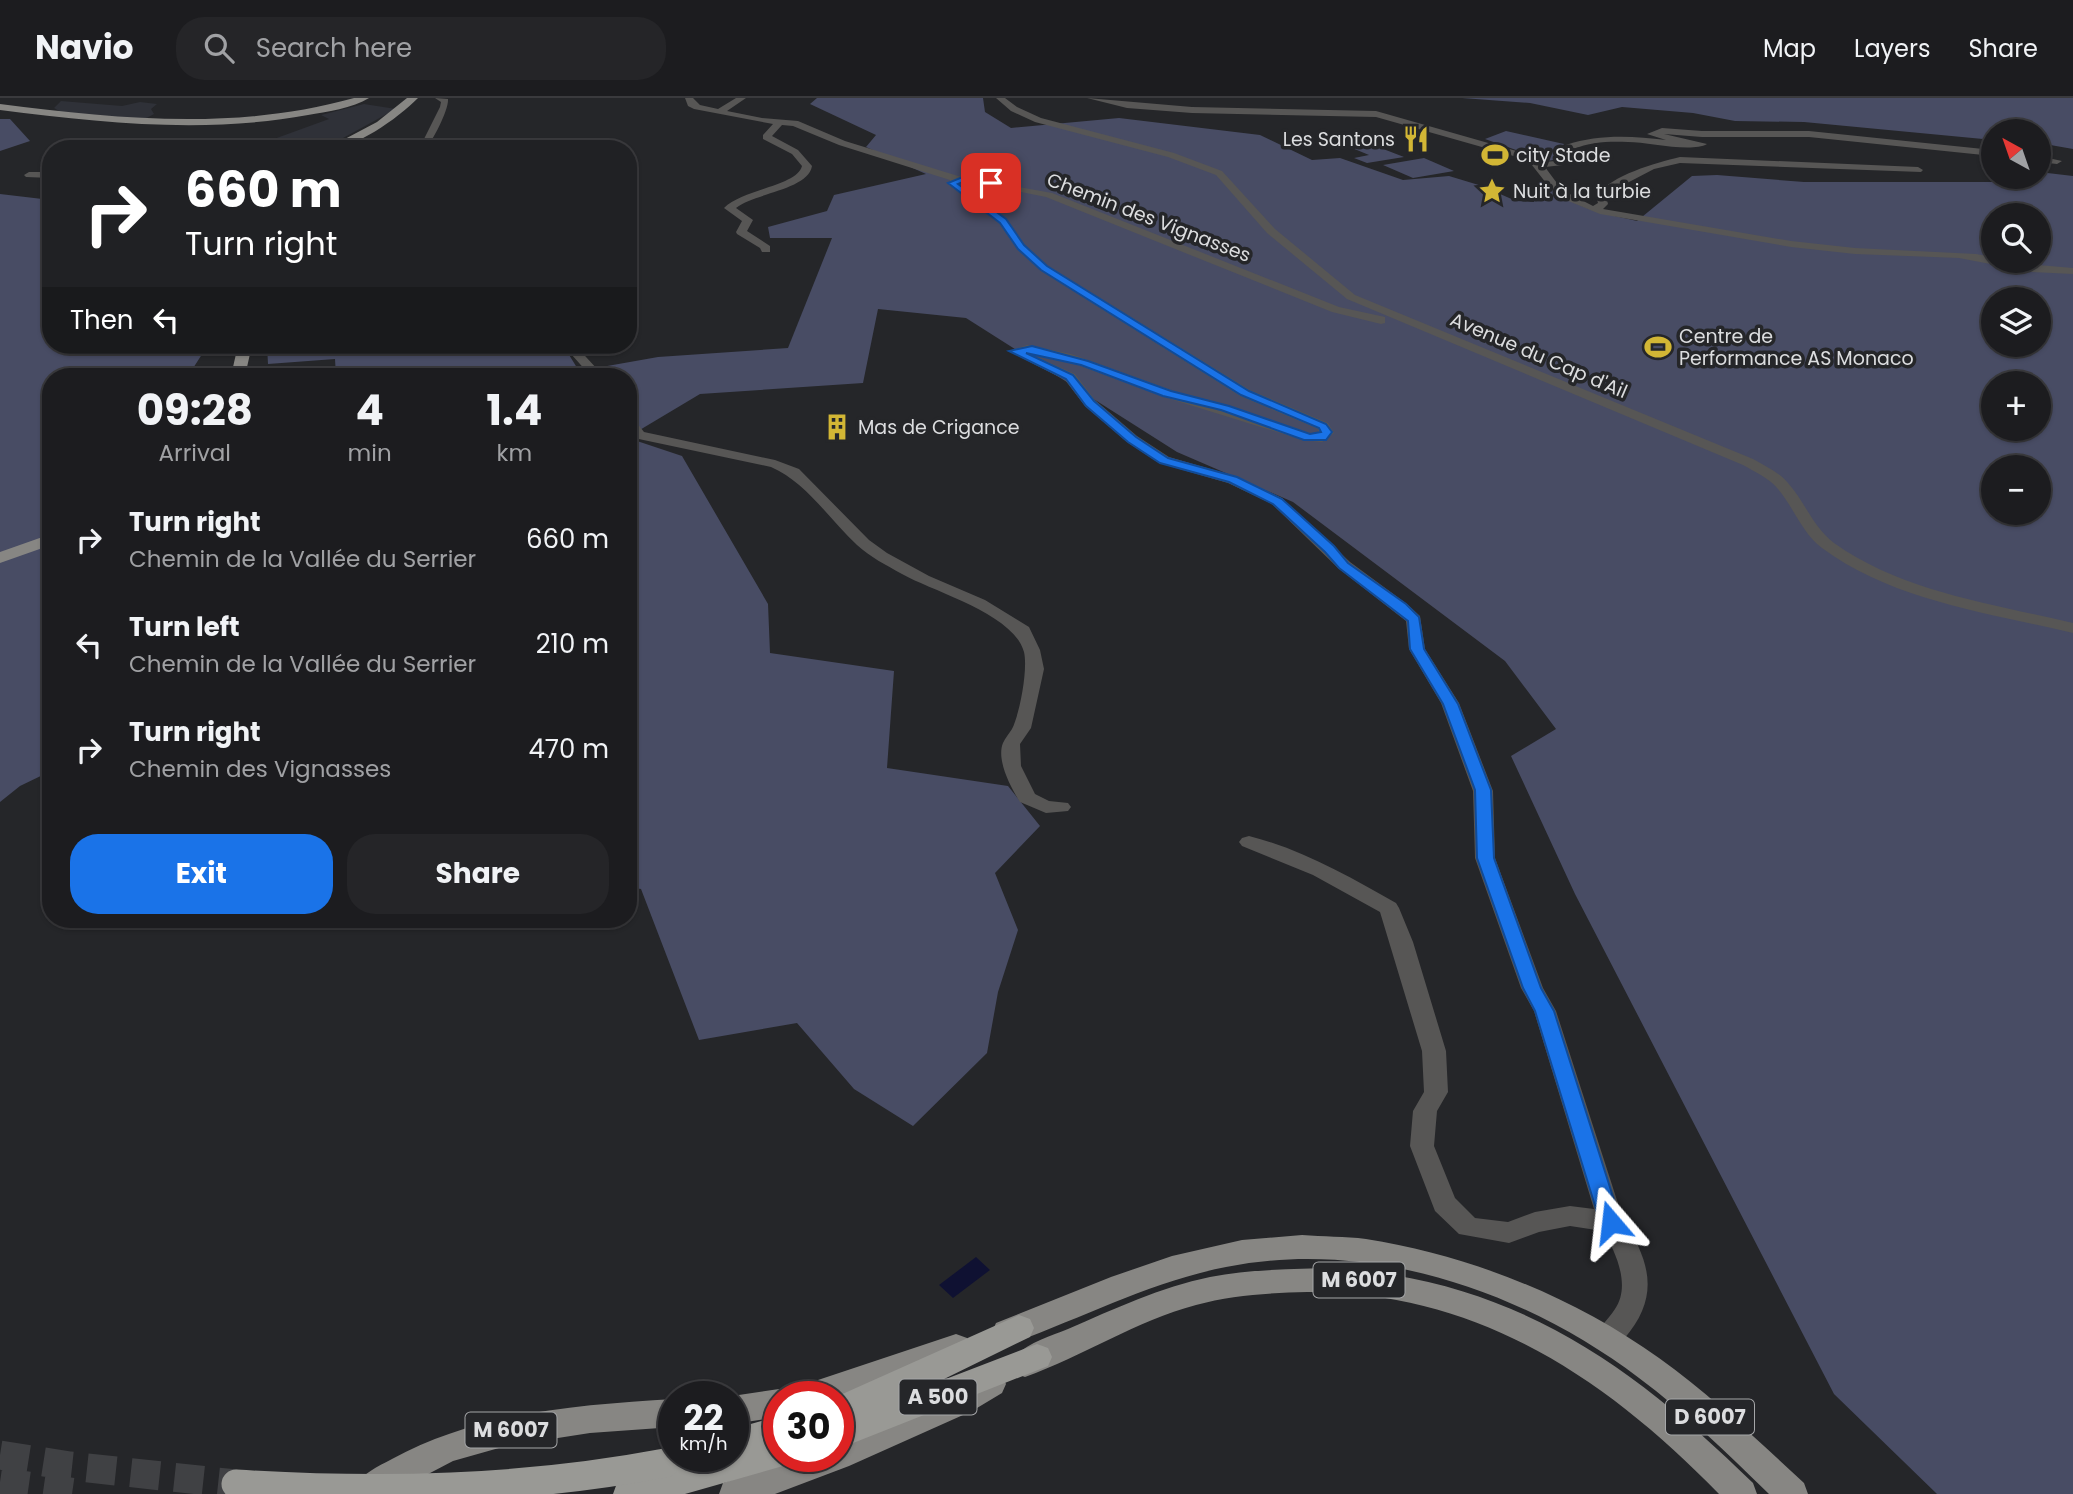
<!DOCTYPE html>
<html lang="en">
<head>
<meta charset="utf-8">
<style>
	:root { --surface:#1c1c1f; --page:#252528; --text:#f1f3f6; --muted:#a0a1a4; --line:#3a3a3d; --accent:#1a73e8 }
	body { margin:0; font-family:Poppins,sans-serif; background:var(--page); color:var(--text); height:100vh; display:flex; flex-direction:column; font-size:26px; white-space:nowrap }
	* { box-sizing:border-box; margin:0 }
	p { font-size:23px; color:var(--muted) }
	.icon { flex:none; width:38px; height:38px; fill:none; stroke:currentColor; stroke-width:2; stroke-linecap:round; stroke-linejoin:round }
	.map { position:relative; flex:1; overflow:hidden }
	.drawer { position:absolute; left:42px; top:270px; width:595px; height:560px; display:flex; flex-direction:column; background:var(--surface); border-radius:28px; box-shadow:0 2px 5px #0004,0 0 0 2px var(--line) }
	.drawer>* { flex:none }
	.top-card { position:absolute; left:42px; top:42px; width:595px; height:214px; border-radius:28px; box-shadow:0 2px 5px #0004,0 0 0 2px var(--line); background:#202124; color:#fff; overflow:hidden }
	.needle { width:46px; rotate:320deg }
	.controls { position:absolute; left:1981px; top:21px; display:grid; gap:14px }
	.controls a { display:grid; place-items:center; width:70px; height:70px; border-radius:50%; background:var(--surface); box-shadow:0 2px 5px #0004,0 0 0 2px var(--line); font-size:35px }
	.speed { position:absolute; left:658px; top:1283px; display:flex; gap:14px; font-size:35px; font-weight:700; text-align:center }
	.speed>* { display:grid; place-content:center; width:91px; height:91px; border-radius:50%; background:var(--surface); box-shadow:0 2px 5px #0004,0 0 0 2px var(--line); line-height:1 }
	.speed small { font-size:18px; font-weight:400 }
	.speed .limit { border:10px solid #d22; background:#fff; color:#111 }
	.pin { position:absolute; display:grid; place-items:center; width:60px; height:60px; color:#fff; margin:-30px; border-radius:14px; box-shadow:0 4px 10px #0006 }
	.me { position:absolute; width:77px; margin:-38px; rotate:343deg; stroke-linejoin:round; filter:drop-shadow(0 0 5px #0008) }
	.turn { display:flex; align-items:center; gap:24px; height:147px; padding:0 28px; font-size:32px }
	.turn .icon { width:91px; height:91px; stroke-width:2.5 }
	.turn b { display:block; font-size:49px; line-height:60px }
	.then { display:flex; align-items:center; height:66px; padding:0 28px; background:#0003; gap:14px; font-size:26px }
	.eta { display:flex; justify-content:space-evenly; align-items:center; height:119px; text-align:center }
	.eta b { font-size:42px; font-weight:700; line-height:49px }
	.cta { display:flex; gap:14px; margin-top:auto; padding:14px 28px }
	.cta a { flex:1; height:80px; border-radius:28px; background:var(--accent); color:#fff; font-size:28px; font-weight:700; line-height:80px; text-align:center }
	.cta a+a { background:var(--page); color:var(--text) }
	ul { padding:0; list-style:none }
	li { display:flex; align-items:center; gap:21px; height:105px; padding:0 28px }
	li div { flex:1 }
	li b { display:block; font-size:26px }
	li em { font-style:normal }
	header { display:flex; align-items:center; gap:42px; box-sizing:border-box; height:98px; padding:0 35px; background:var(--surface); border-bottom:2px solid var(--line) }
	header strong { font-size:33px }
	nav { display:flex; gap:38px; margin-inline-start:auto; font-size:24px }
	.search { width:490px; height:63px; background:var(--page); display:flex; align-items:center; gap:18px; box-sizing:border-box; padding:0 24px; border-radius:28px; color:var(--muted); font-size:26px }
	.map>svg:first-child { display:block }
	.built { fill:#2f3138 }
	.green { fill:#484c64; fill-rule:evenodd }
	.water { fill:#0f1132 }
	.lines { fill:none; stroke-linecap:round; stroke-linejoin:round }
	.highway-tunnel { stroke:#404144; stroke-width:29; stroke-dasharray:29 15; stroke-linecap:butt }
	.minor { fill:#575655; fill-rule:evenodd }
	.major { fill:#878683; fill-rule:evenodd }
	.highway { fill:#999995; fill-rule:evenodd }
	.highway-bridge { stroke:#999995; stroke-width:29 }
	.route { fill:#1a73e8; stroke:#114b97; stroke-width:2 }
	.labels { text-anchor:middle; stroke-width:7; stroke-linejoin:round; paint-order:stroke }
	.far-poi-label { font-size:19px; fill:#dcdddf; stroke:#252629; text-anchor:start }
	.far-street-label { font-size:19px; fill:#dcdddf; stroke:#252629 }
	.shield { fill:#252629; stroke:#a5a6a8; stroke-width:2 }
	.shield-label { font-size:21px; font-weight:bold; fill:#dcdddf }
</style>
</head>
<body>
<header>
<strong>Navio</strong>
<div class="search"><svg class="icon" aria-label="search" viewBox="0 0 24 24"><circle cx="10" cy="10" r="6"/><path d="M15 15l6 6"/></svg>Search here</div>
<nav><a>Map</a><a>Layers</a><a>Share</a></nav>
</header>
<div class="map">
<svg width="2073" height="1396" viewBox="0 0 2073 1396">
	<rect width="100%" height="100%" fill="#252629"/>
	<path class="built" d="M 61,3 L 122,8 L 140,4 L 157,6 L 151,11 L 154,16 L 143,22 L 61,14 L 54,10 Z
		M 364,6 L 396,11 L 323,51 L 263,45 L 329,21 L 321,17 Z"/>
	<path class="green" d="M 817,0 L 983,0 L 985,14 L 1011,30 L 1119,20 L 1260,37 L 1312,62 L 1340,60 L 1403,82 L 1449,78 L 1482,88 L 1516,103 L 1534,104 L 1532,91 L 1542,82 C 1573,110 1597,114 1637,123 L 1692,78 L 1717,77 L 1804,84 L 2016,84 L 2019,79 L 2039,79 L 2039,74 L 2073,78 L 2073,1396 L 1937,1396 L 1834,1296 L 1575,796 L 1511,658 L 1556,631 L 1505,563 L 1293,404 L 1177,354 L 966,220 L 878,211 L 863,285 L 700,296 L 628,339 L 628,278 L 336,278 L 335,261 L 268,266 L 267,247 L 563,247 L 579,273 L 658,259 L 788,250 L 832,140 L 770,140 L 768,129 L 827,113 L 834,97 L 926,76 L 866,49 L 876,37 L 810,6 ZM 1993,117 L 2039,117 L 2039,163 L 1993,163 ZM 1993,201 L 2039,201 L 2039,247 L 1993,247 ZM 1993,285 L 2039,285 L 2039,331 L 1993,331 ZM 1993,369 L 2039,369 L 2039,415 L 1993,415 Z
		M 1462,0 L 2073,0 L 2073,51 L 2039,45 L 2039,33 L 1993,33 L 1993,41 L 1983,41 L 1804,24 L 1735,23 L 1693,15 L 1622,9 L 1588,17 L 1530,5 Z
		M 0,21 L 10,21 L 30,43 L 0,53 Z
		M 1506,33 L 1564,46 L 1558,54 L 1559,61 L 1547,63 L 1485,41 Z
		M 1360,42 L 1404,59 L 1367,65 L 1354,60 L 1369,57 L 1340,45 Z
		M 1424,60 L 1454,73 L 1413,80 L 1383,67 Z
		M 0,96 L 51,102 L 51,247 L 208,247 L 188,278 L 51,278 L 51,673 L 20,688 L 0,704 Z
		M 628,340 L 682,358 L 768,506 L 770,555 L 894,573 L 887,670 L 1008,688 L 1040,728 L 995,775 L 1018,832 L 998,894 L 987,955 L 913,1028 L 854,991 L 797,925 L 699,942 L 641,791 L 628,789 Z"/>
	<path class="water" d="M 976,1159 L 990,1172 L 953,1200 L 939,1187 Z"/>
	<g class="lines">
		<path class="highway-tunnel" d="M 0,1357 L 70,1368 L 236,1386
			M 0,1384 L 84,1396"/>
		<path class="minor" d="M 435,0 L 448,1 C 449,11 433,43 425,51 L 416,51 L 424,41 L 440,9 L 441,4 Z
			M 685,0 L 693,0 L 700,7 L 718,11 L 736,0 L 746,0 L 727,13 L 762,20 L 798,23 L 845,43 L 958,78 L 1052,95 L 1339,209 L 1385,219 L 1385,225 L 1381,226 L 1332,214 L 1046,99 L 991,88 L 958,85 L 1007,121 L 1025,147 L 1048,168 L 1250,292 L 1328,325 L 1334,335 L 1322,344 L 1303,342 L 1164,299 L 1062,261 L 1028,255 L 1075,276 L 1095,302 L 1137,338 L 1169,359 L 1238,379 L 1282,400 L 1350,464 L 1407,506 L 1420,518 L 1425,551 L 1459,605 L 1493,693 L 1495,760 L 1543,890 L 1556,913 L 1623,1121 C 1651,1165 1660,1199 1624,1241 C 1615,1251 1610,1255 1596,1250 L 1592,1242 C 1598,1230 1608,1222 1615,1211 C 1631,1188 1616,1154 1603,1133 L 1570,1128 L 1539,1134 L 1509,1145 L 1459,1136 L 1435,1113 L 1410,1048 L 1413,1013 L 1424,994 L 1422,953 L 1380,814 L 1313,777 L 1242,748 L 1239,744 L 1242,740 L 1249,738 C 1301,751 1350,779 1396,805 L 1399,810 L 1413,844 L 1446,953 L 1448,994 L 1437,1013 L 1434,1048 L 1455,1100 L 1475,1120 L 1508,1124 L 1535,1114 L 1570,1108 L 1594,1111 L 1534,913 L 1521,890 L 1475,760 L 1473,693 L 1441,605 L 1409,551 L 1406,523 L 1338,470 L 1272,406 L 1228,385 L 1159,365 L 1127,344 L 1085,308 L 1065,282 L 1009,253 L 1027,247 L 1071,256 L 1174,293 L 1310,335 L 1319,336 L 1318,331 L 1240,298 L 1040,172 L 1017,151 L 999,125 L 949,87 L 950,82 L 839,47 L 793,28 L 782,27 L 772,38 L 798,52 L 812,68 C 808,92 754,95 736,110 L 753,122 L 747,133 L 770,148 L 770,154 L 762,154 L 760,150 L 737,136 L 736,134 L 742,123 L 724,110 C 743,91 797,88 802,68 L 792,56 L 763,41 L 763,37 L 773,26 L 694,11 L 688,8 Z
			M 996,0 L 1005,0 L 1017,9 L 1041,20 L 1174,55 L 1222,73 L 1275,131 L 1355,197 L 1753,361 C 1765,368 1779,374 1788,385 C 1805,404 1813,429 1834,445 C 1903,494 1993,506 2073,525 L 2073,535 C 1990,515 1893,503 1822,450 C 1802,435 1794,410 1778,391 C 1769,380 1755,374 1743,367 L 1347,201 L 1267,135 L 1216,77 L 1168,59 L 1035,24 L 1011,13 Z
			M 1087,0 L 1192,9 L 1376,13 L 1534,58 L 1542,64 L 1557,63 L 1566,47 C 1599,36 1632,38 1666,42 L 1647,36 L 1662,30 L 1702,33 L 1809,33 L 1993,52 L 1993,58 L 1809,39 L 1702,39 L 1664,36 L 1707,46 C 1691,55 1648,44 1628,44 C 1609,43 1591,44 1573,51 L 1563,67 L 1545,69 L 1562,92 L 1593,108 L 1598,105 L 1596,98 C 1612,77 1655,65 1680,59 L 1918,69 L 1923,72 L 1921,74 L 1680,65 L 1654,71 L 1608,95 L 1606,98 L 1608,106 L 1603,111 L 1791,143 L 1855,150 L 1976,156 L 1993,159 L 1993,163 L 2073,170 L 2073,176 L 2032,174 L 1959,160 L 1855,156 L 1791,149 L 1600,116 L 1561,100 L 1550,90 L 1528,62 L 1376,19 L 1192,15 L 1127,10 Z
			M 2039,58 L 2062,63 L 2057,66 L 2039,64 Z
			M 29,74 L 51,74 L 51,80 L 26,79 L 24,77 Z
			M 563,247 L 575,247 L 598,272 L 599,278 L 587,278 L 588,275 Z
			M 628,319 L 633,320 L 644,334 L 775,362 L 799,371 L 869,442 L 887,455 L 929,478 L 985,502 L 1029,529 L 1040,552 L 1044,571 L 1031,630 L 1020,646 L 1021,668 L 1035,696 L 1049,703 L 1068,705 L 1071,709 L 1068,713 L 1046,715 L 1020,704 C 1011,690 996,662 1003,645 C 1005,640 1009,636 1012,631 C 1020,615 1028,571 1024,554 C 1014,516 934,494 902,476 C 886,467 870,459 857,447 C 829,421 806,384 771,369 L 634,340 L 628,332 Z"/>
		<path class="major" d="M 354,0 L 369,0 C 353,10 326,14 308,17 C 205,36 103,25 0,12 L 0,6 C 119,21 236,33 354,0 Z
			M 407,0 L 418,0 C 397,21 355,51 326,51 L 377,24 Z
			M 238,247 L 252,247 L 245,278 L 231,278 Z
			M 51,436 L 51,447 L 0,465 L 0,454 Z
			M 1302,1137 C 1323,1139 1345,1138 1366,1141 C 1471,1158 1572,1198 1659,1260 C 1711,1297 1757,1342 1804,1385 L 1808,1396 L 1769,1396 C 1727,1355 1686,1315 1639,1280 C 1524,1193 1370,1140 1226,1169 C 1149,1184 1081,1221 1007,1247 L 996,1243 L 992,1234 L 996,1225 L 1111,1179 L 1172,1158 L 1242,1142 Z
			M 1334,1170 C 1354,1172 1374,1173 1393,1177 C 1541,1201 1649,1283 1753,1385 L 1757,1396 L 1719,1396 C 1605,1279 1476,1193 1307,1194 C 1270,1195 1232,1197 1196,1207 C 1136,1223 1083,1258 1025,1279 L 1014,1275 L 1010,1266 C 1019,1247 1049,1239 1068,1231 C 1114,1211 1161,1189 1210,1179 C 1251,1171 1293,1171 1334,1170 Z
			M 956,1236 L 967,1240 L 971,1249 L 967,1258 L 838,1302 L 838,1298 L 795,1298 L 800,1288 Z
			M 991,1273 L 1002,1277 L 1006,1286 L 1002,1295 L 972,1313 L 849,1368 L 775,1396 L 719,1396 L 723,1385 L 797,1358 L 838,1358 L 838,1343 Z
			M 779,1291 L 792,1298 L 779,1298 L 779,1319 L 733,1326 L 732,1298 Z
			M 674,1301 L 674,1329 L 590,1335 L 506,1348 L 453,1363 L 390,1396 L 357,1396 L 355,1390 C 362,1375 377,1369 392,1361 C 478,1314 577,1307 674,1301 Z"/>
		<path class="highway" d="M 1019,1217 L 1030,1221 L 1034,1230 L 1030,1239 L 938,1284 L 1037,1246 L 1048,1250 L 1052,1259 L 1048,1268 L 838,1351 L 838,1298 Z
			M 779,1318 L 779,1358 L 794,1358 L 790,1366 L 685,1396 L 613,1396 L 617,1385 L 653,1375 L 649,1365 L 654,1355 L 674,1348 L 674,1358 L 705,1358 L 704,1361 L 733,1358 L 733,1331 Z"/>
		<path class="highway-bridge" d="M 236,1386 C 381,1395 522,1392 665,1365"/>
	</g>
	<path class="route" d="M 965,78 L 994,83 L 991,87 L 965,83 L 958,86 L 1006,121 L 1024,147 L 1047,168 L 1249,293 L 1326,326 L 1332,334 L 1326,342 L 1304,342 L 1221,312 L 1163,298 L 1081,267 L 1026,255 L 1073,277 L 1094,303 L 1136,339 L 1168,360 L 1237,379 L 1282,401 L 1334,448 L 1348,465 L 1406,506 L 1419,519 L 1424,551 L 1458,606 L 1491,692 L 1494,760 L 1541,890 L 1554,913 L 1621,1124 L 1618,1130 L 1611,1132 L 1603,1130 L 1600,1124 L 1535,913 L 1523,890 L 1477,760 L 1475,692 L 1443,606 L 1410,551 L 1408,523 L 1339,470 L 1325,454 L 1273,406 L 1229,384 L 1160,365 L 1128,344 L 1086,308 L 1066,281 L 1009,253 L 1032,248 L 1088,263 L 1171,293 L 1229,308 L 1310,336 L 1321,334 L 1319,330 L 1241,297 L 1041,172 L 1018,151 L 1000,125 L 948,85 Z"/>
	<defs>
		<g id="restaurant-bare" transform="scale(2.1)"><path d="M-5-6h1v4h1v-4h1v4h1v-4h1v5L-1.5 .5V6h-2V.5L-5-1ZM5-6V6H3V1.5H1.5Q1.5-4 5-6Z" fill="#d2b635" stroke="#252629" stroke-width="2.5" paint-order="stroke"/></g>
		<g id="stadium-bare" transform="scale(2.1)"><path d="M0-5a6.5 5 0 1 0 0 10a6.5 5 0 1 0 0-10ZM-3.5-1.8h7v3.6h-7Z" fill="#d2b635" stroke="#252629" stroke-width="2.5" paint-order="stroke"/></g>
		<g id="sight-bare" transform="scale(2.1)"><path d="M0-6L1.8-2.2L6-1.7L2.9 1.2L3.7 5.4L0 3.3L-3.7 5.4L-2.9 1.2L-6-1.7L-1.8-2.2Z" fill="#d2b635" stroke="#252629" stroke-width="2.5" paint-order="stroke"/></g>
		<g id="building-bare" transform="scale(2.1)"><path d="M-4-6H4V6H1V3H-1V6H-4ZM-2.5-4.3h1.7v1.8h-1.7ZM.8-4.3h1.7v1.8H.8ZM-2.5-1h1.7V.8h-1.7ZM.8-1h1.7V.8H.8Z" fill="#d2b635" stroke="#252629" stroke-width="2.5" paint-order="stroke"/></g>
	</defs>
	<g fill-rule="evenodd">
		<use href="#restaurant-bare" x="1416" y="41"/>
		<use href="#stadium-bare" x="1495" y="57"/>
		<use href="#sight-bare" x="1492" y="93"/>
		<use href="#stadium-bare" x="1658" y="249"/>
		<use href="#building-bare" x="837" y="329"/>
	</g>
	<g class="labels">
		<g class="far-poi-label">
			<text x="1395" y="48" text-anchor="end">Les Santons</text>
			<text x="1516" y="64">city Stade</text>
			<text x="1513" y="100">Nuit à la turbie</text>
			<text x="1679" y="245">Centre de<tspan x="1679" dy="22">Performance AS Monaco</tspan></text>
			<text x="858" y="336">Mas de Crigance</text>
		</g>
		<g class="far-street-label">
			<text transform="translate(1149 119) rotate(21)" y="7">Chemin des Vignasses</text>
			<text transform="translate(1539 257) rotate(23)" y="7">Avenue du Cap d'Ail</text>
		</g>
		<g class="shield">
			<rect x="1313.5" y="1164.5" width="91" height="35" rx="5"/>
			<rect x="899.5" y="1281.5" width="77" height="35" rx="5"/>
			<rect x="1666" y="1301.5" width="88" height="35" rx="5"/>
			<rect x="465.5" y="1314.5" width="91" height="35" rx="5"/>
		</g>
		<g class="shield-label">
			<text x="1359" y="1189">M 6007</text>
			<text x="938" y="1306">A 500</text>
			<text x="1710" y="1326">D 6007</text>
			<text x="511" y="1339">M 6007</text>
		</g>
	</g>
</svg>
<div class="controls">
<a><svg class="needle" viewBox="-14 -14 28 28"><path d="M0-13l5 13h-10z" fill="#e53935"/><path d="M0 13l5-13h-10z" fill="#a0a1a4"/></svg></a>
<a><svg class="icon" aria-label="search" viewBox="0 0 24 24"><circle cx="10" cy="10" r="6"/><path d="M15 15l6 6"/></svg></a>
<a><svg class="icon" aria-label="layers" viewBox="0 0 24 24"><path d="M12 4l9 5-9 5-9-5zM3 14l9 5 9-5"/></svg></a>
<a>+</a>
<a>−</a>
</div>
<div class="speed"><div>22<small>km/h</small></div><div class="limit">30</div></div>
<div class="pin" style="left:991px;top:85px;background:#d93025"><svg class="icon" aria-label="arrive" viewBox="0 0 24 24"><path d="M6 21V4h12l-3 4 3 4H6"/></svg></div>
<svg class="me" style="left:1611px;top:1124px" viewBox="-20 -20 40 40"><path d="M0-17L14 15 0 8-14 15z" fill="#1a73e8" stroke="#fff" stroke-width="4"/></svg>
<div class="top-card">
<div class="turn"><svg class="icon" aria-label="right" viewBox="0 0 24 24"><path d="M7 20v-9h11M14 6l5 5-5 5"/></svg><div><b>660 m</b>Turn right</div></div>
<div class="then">Then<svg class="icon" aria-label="left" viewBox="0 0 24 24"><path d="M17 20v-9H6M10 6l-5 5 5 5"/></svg></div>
</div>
<section class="drawer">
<div class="eta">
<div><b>09:28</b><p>Arrival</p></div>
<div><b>4</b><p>min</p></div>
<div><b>1.4</b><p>km</p></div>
</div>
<ul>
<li><svg class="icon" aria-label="right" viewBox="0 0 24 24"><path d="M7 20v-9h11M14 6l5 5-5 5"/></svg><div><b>Turn right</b><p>Chemin de la Vallée du Serrier</p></div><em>660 m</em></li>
<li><svg class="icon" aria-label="left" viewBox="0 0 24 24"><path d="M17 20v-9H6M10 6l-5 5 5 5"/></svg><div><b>Turn left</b><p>Chemin de la Vallée du Serrier</p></div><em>210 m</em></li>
<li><svg class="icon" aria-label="right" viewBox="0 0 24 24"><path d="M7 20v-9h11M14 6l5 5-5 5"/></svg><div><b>Turn right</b><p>Chemin des Vignasses</p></div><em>470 m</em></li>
</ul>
<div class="cta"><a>Exit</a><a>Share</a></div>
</section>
</div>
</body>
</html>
